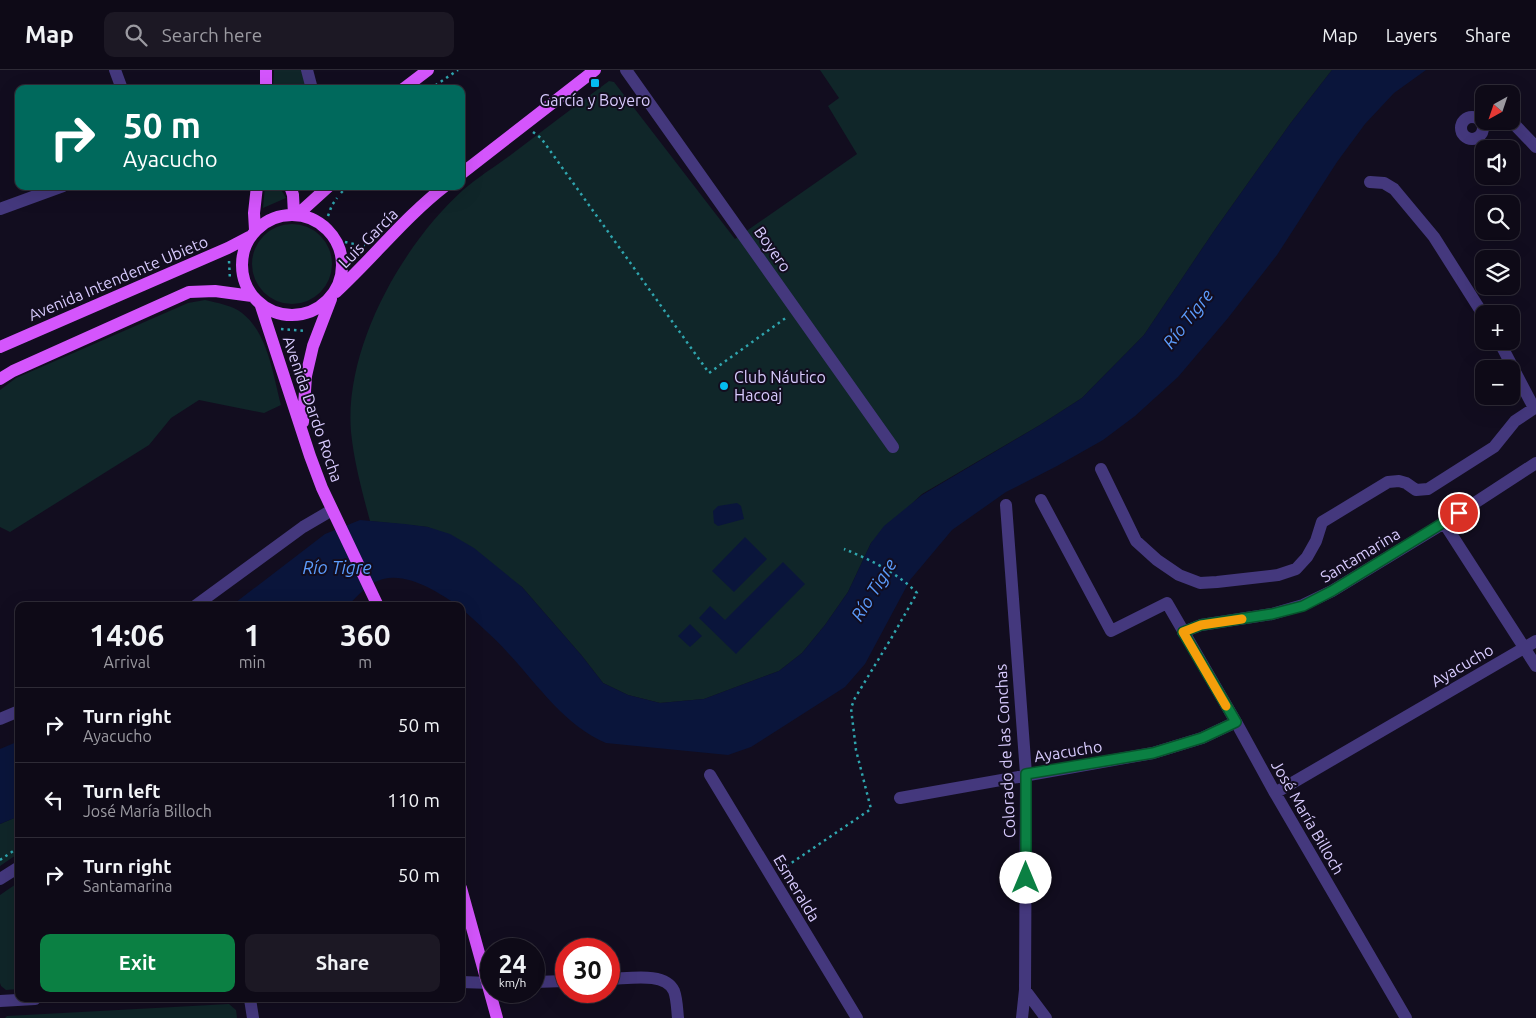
<!DOCTYPE html>
<html lang="en">
<head>
<meta charset="utf-8">
<style>
	:root { --surface:#0e0a17; --page:#1c1824; --text:#f1f3f6; --muted:#9b9aa1; --line:#2e2b36; --accent:#0b8043 }
	body { margin:0; font-family:Ubuntu,sans-serif; background:var(--page); color:var(--text); height:100vh; display:flex; flex-direction:column; font-size:19px; white-space:nowrap }
	* { box-sizing:border-box; margin:0 }
	p { font-size:16px; color:var(--muted) }
	.icon { flex:none; width:28px; height:28px; fill:none; stroke:currentColor; stroke-width:2; stroke-linecap:round; stroke-linejoin:round }
	.map { position:relative; flex:1; overflow:hidden }
	.drawer { position:absolute; left:15px; top:532px; width:450px; height:400px; display:flex; flex-direction:column; background:var(--surface); border-radius:10px; box-shadow:0 5px 20px #0002,0 0 0 1px var(--line) }
	.drawer>* { flex:none }
	.guide { position:absolute; left:15px; top:15px; width:450px; height:105px; border-radius:10px; box-shadow:0 5px 20px #0002,0 0 0 1px var(--line); background:#00695c; color:#fff; overflow:hidden }
	.needle { width:32px; rotate:220deg }
	.fabs { position:absolute; left:1475px; top:15px; display:grid; gap:10px }
	.fabs a { display:grid; place-items:center; width:45px; height:45px; border-radius:10px; background:var(--surface); box-shadow:0 5px 20px #0002,0 0 0 1px var(--line); font-size:25px }
	.speed { position:absolute; left:480px; top:868px; display:flex; gap:10px; font-size:25px; font-weight:700; text-align:center }
	.speed>* { display:grid; place-content:center; width:65px; height:65px; border-radius:50%; background:var(--surface); box-shadow:0 5px 20px #0002,0 0 0 1px var(--line); line-height:1 }
	.speed small { font-size:12px; font-weight:400 }
	.speed .limit { border:8px solid #d22; background:#fff; color:#111 }
	.pin { position:absolute; display:grid; place-items:center; width:42px; height:42px; color:#fff; margin:-21px; border:2px solid #fff; border-radius:50%; box-shadow:0 1px 5px #0007 }
	.me { position:absolute; width:55px; margin:-28px; rotate:0deg; stroke-linejoin:round; filter:drop-shadow(0 0 4px #0008) }
	.turn { display:flex; align-items:center; gap:18px; height:105px; padding:0 25px; font-size:22px }
	.turn .icon { width:65px; height:65px; stroke-width:2.5 }
	.turn b { display:block; font-size:35px; line-height:42px }
	.eta { display:flex; justify-content:space-evenly; align-items:center; height:85px; text-align:center }
	.eta b { font-size:30px; font-weight:700; line-height:35px }
	.action { display:flex; gap:10px; margin-top:auto; padding:10px 25px }
	.action a { flex:1; height:58px; border-radius:10px; background:var(--accent); color:#fff; font-size:20px; font-weight:700; line-height:58px; text-align:center }
	.action a+a { background:var(--page); color:var(--text) }
	ul { padding:0; list-style:none }
	li { display:flex; align-items:center; gap:15px; height:75px; padding:0 25px; border-top:1px solid var(--line) }
	li div { flex:1 }
	li b { display:block; font-size:19px }
	li em { font-style:normal }
	header { display:flex; align-items:center; gap:30px; box-sizing:border-box; height:70px; padding:0 25px; background:var(--surface); border-bottom:1px solid var(--line) }
	header strong { font-size:24px }
	nav { display:flex; gap:28px; margin-inline-start:auto; font-size:18px }
	.search { width:350px; height:45px; background:var(--page); display:flex; align-items:center; gap:12px; box-sizing:border-box; padding:0 18px; border-radius:10px; color:var(--muted); font-size:19px }
	.map>svg:first-child { display:block }
	.green { fill:#102629 }
	.water { fill:#0a153b }
	.lines { fill:none; stroke-linecap:round; stroke-linejoin:round }
	.path { stroke:#2fa5ae; stroke-width:2.5; stroke-dasharray:2.5 4; stroke-linecap:butt }
	.minor { stroke:#44387d; stroke-width:12 }
	.major { stroke:#d455fc; stroke-width:12 }
	.route-casing { stroke:#07532c; stroke-width:12 }
	.route { stroke:#0b8043; stroke-width:9 }
	.slow { stroke:#f59e0b; stroke-width:9 }
	.poi-dot { fill:#04baf1; stroke:#120d1f; stroke-width:2 }
	.labels { text-anchor:middle; stroke-width:4; stroke-linejoin:round; paint-order:stroke }
	.poi-label { font-size:16px; fill:#d8cbfe; stroke:#120d1f }
	.street-label { font-size:16px; fill:#d8cbfe; stroke:#120d1f }
	.water-label { font-size:18px; font-style:italic; fill:#5c9cfc; stroke:#120d1f }
</style>
</head>
<body>
<header>
<strong>Map</strong>
<div class="search"><svg class="icon" aria-label="search" viewBox="0 0 24 24"><circle cx="10" cy="10" r="6"/><path d="M15 15l6 6"/></svg>Search here</div>
<nav><a>Map</a><a>Layers</a><a>Share</a></nav>
</header>
<div class="map">
<svg width="1536" height="948" viewBox="0 0 1536 948">
	<rect width="100%" height="100%" fill="#120d1f"/>
	<path class="green" d="M 274,0 L 301,0 L 307,19 L 273,19 Z
		M 820,0 L 1332,0 L 1290,54 L 1214,161 L 1144,265 L 1082,328 L 1040,355 L 922,424 L 871,473 L 848,522 L 825,555 L 802,583 L 779,601 L 704,629 L 660,633 L 628,625 L 603,613 L 582,586 L 522,517 L 428,457 L 370,451 C 362,421 354,392 351,362 C 344,278 402,175 463,120 C 478,107 496,96 512,84 C 544,60 576,35 609,11 L 614,12 L 735,169 L 857,84 L 828,36 L 839,28 Z
		M 265,116 L 279,116 L 286,128 L 263,138 Z
		M252 194a40 40 0 1 1 80 0a40 40 0 1 1-80 0Z
		M 205,230 C 217,233 232,235 242,243 C 268,263 273,305 281,335 L 264,343 L 199,330 L 171,348 L 149,375 L 10,462 L 0,457 L 0,320 L 16,308 L 188,233 Z
		M 19,746 L 19,783 L 0,796 L 0,754 Z
		M 19,812 L 19,919 L 6,920 L 1,916 L 0,913 L 0,825 Z
		M 229,934 L 236,940 L 237,948 L 5,948 L 7,946 Z"/>
	<path class="water" d="M 1332,0 L 1426,0 L 1394,23 L 1365,54 L 1337,92 L 1277,185 L 1228,248 L 1178,307 L 1135,346 L 1103,370 L 1057,396 L 1006,422 L 952,460 L 910,510 L 865,594 L 845,617 L 751,677 L 728,685 L 606,673 C 565,656 538,615 508,583 C 494,567 477,553 461,538 L 461,536 L 459,536 C 436,521 401,497 373,513 C 364,518 355,529 347,536 L 231,536 L 325,464 L 360,450 L 405,454 L 428,457 L 450,464 L 474,478 L 522,517 L 582,586 L 603,613 L 628,625 L 660,633 L 704,629 L 779,601 L 802,583 L 825,555 L 848,522 L 871,473 L 884,456 L 922,425 L 1040,355 L 1082,328 L 1144,265 L 1214,161 L 1290,54 Z
		M 737,433 L 741,436 L 744,449 L 718,456 L 714,453 L 713,441 L 718,436 Z
		M 745,467 L 767,489 L 734,522 L 712,501 Z
		M 783,492 L 805,514 L 736,584 L 699,548 L 710,536 L 725,550 Z
		M 690,554 L 702,566 L 690,577 L 678,566 Z
		M 19,671 L 19,746 L 0,754 L 0,679 Z"/>
	<g class="lines">
		<path class="path" d="M 430,19 L 458,0
			M 533,62 L 541,68 L 709,303 L 787,247
			M 341,123 L 347,116
			M 328,146 L 332,135 L 337,128
			M 345,172 L 359,175 L 365,175
			M 229,191 L 230,210
			M 281,259 L 306,261
			M 0,790 L 19,777
			M 781,800 L 871,739 L 856,680 L 851,638 L 855,628 L 892,567 L 917,523 C 898,503 869,489 844,479"/>
		<path class="minor" d="M 115,0 L 122,19
			M 307,0 L 312,19
			M 626,0 L 893,377
			M1461 58a11 11 0 1 1 22 0a11 11 0 1 1-22 0Z
			M 1508,51 L 1515,55 L 1536,77
			M 1370,112 L 1384,113 L 1394,119 L 1434,167 L 1484,246
			M 0,139 L 63,116
			M 1499,271 L 1534,338
			M 1101,399 L 1136,471 L 1157,490 L 1179,505 L 1200,513 L 1217,512 L 1278,505 L 1296,499 L 1307,487 L 1316,471 L 1322,452 L 1388,412 L 1399,411 L 1406,413 L 1416,420 L 1428,419 L 1494,377 L 1515,351 L 1536,337
			M 1041,430 L 1111,561 L 1167,533 L 1236,652 L 1275,723 L 1406,948
			M 1006,435 L 1026,704 L 1025,920 L 1022,948
			M 1444,453 L 1536,596
			M 195,536 L 303,457 L 332,440
			M 1183,562 L 1201,555 L 1272,544 L 1303,535 L 1332,521 L 1444,453 L 1536,393
			M 0,649 L 19,641
			M 710,705 L 857,948
			M 1275,723 L 1536,571
			M 900,728 L 1153,683 L 1202,668 L 1236,652
			M 0,809 L 19,797
			M 609,909 C 627,909 665,901 674,921 C 677,929 677,939 678,948
			M 461,912 L 491,913
			M 534,912 L 566,911
			M 1025,920 L 1046,948
			M 250,929 L 253,948
			M 0,931 L 35,929"/>
		<path class="major" d="M 266,19 L 266,0
			M 403,19 L 428,0
			M 461,104 L 595,0
			M 290,116 L 293,125 L 294,145
			M242 195a50 50 0 1 1 100 0a50 50 0 1 1-100 0Z
			M 297,145 L 329,116
			M 255,160 L 254,143 L 257,116
			M 336,222 C 373,188 405,147 445,116
			M 261,236 L 310,386 L 322,418 L 378,536
			M 0,277 L 228,178 L 249,167
			M 0,309 L 13,301 L 189,222 L 215,221 L 252,226
			M 303,352 L 306,306 L 313,276 L 331,229
			M 461,818 L 497,948"/>
	</g>
	<g class="lines">
		<g class="route-casing">
			<path id="route" d="M 1026,808 L 1026,704 L 1153,683 L 1202,668 L 1236,652 L 1183,562 L 1201,555 L 1272,544 L 1303,536 L 1332,521 L 1459,443"/>
		</g>
		<use href="#route" class="route"/>
		<path class="slow" d="M 1226,636 L 1183,562 L 1201,555 L 1242,549"/>
	</g>
	<g class="poi-dot">
		<rect x="590" y="8" width="10" height="10" rx="2.5"/>
		<circle cx="724" cy="316" r="5"/>
	</g>
	<g class="labels">
		<g class="poi-label">
			<text x="595" y="36">García y Boyero</text>
			<text x="734" y="313" text-anchor="start">Club Náutico<tspan x="734" dy="18">Hacoaj</tspan></text>
		</g>
		<g class="street-label">
			<text transform="translate(368 168) rotate(-45)" y="6">Luis García</text>
			<text transform="translate(773 179) rotate(55)" y="6">Boyero</text>
			<text transform="translate(118 208) rotate(-23)" y="6">Avenida Intendente Ubieto</text>
			<text transform="translate(313 339) rotate(71)" y="6">Avenida Dardo Rocha</text>
			<text transform="translate(1360 485) rotate(-31)" y="6">Santamarina</text>
			<text transform="translate(1462 595) rotate(-30)" y="6">Ayacucho</text>
			<text transform="translate(1005 681) rotate(-93)" y="6">Colorado de las Conchas</text>
			<text transform="translate(1068 681) rotate(-9)" y="6">Ayacucho</text>
			<text transform="translate(1308 747) rotate(60)" y="6">José María Billoch</text>
			<text transform="translate(797 818) rotate(59)" y="6">Esmeralda</text>
		</g>
		<g class="water-label">
			<text transform="translate(1188 249) rotate(-52)" y="6">Río Tigre</text>
			<text x="337" y="504">Río Tigre</text>
			<text transform="translate(874 520) rotate(-58)" y="6">Río Tigre</text>
		</g>
	</g>
</svg>
<div class="fabs">
<a><svg class="needle" viewBox="-14 -14 28 28"><path d="M0-13l5 13h-10z" fill="#e53935"/><path d="M0 13l5-13h-10z" fill="#9b9aa1"/></svg></a>
<a><svg class="icon" aria-label="sound" viewBox="0 0 24 24"><path d="M4 9h4l5-4v14l-5-4H4zM17 9q2 3 0 6"/></svg></a>
<a><svg class="icon" aria-label="search" viewBox="0 0 24 24"><circle cx="10" cy="10" r="6"/><path d="M15 15l6 6"/></svg></a>
<a><svg class="icon" aria-label="layers" viewBox="0 0 24 24"><path d="M12 4l9 5-9 5-9-5zM3 14l9 5 9-5"/></svg></a>
<a>+</a>
<a>−</a>
</div>
<div class="speed"><div>24<small>km/h</small></div><div class="limit">30</div></div>
<div class="pin" style="left:1459px;top:443px;background:#d93025"><svg class="icon" aria-label="arrive" viewBox="0 0 24 24"><path d="M6 21V4h12l-3 4 3 4H6"/></svg></div>
<svg class="me" style="left:1026px;top:808px" viewBox="-20 -20 40 40"><circle r="19" fill="#fff"/><path d="M0-13L10 11 0 6-10 11z" fill="#0b8043"/></svg>
<div class="guide">
<div class="turn"><svg class="icon" aria-label="right" viewBox="0 0 24 24"><path d="M7 20v-9h11M14 6l5 5-5 5"/></svg><div><b>50 m</b>Ayacucho</div></div>
</div>
<section class="drawer">
<div class="eta">
<div><b>14:06</b><p>Arrival</p></div>
<div><b>1</b><p>min</p></div>
<div><b>360</b><p>m</p></div>
</div>
<ul>
<li><svg class="icon" aria-label="right" viewBox="0 0 24 24"><path d="M7 20v-9h11M14 6l5 5-5 5"/></svg><div><b>Turn right</b><p>Ayacucho</p></div><em>50 m</em></li>
<li><svg class="icon" aria-label="left" viewBox="0 0 24 24"><path d="M17 20v-9H6M10 6l-5 5 5 5"/></svg><div><b>Turn left</b><p>José María Billoch</p></div><em>110 m</em></li>
<li><svg class="icon" aria-label="right" viewBox="0 0 24 24"><path d="M7 20v-9h11M14 6l5 5-5 5"/></svg><div><b>Turn right</b><p>Santamarina</p></div><em>50 m</em></li>
</ul>
<div class="action"><a>Exit</a><a>Share</a></div>
</section>
</div>
</body>
</html>
